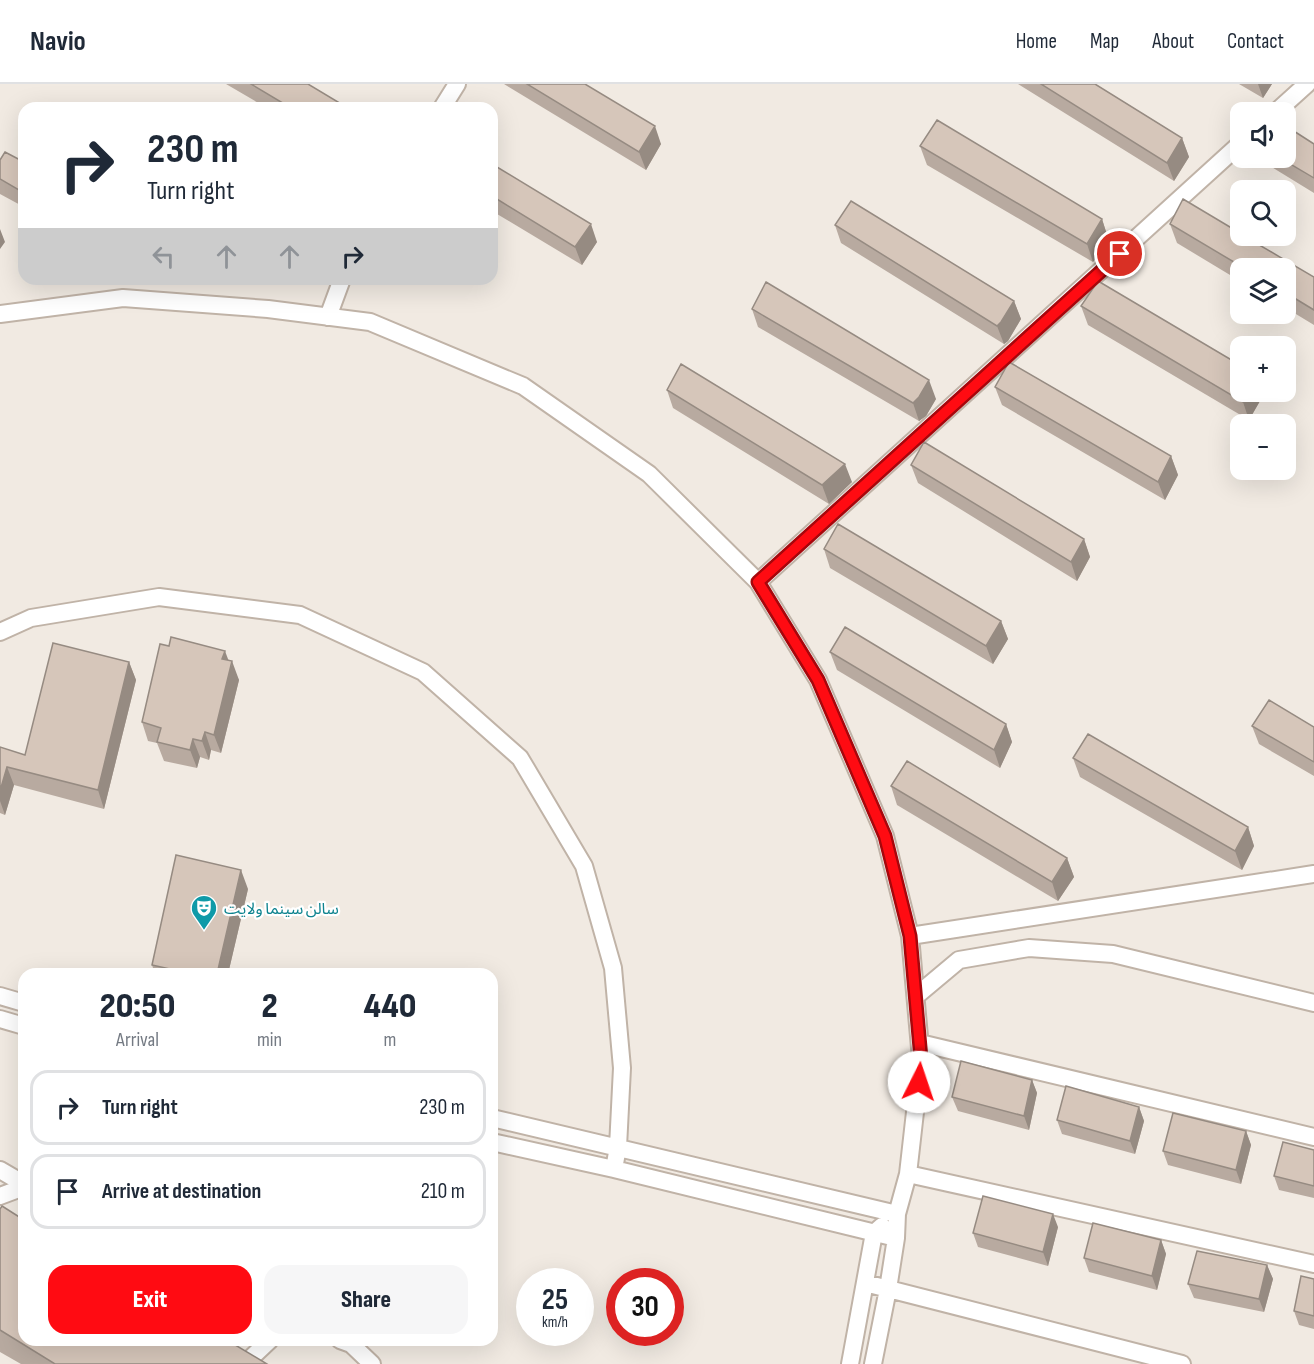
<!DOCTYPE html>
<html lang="en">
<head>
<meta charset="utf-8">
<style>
	:root { --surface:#fff; --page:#f6f6f7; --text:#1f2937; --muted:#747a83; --line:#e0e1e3; --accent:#ff0b12 }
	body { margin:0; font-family:"Sofia Sans Condensed","Noto Sans Arabic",sans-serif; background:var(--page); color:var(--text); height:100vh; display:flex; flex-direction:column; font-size:22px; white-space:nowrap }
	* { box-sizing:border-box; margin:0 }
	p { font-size:20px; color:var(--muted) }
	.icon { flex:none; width:33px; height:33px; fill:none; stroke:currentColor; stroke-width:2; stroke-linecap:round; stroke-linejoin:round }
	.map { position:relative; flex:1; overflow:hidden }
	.drawer { position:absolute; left:18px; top:884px; width:480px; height:378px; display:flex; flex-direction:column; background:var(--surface); border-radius:18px; box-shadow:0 6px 24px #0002 }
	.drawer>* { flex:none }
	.top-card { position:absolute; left:18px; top:18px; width:480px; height:183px; border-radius:18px; box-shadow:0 6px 24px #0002; background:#fff; color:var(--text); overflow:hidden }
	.controls { position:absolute; left:1230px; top:18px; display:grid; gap:12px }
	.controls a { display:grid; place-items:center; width:66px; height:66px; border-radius:12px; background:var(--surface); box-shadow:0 6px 24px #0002; font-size:30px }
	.speed { position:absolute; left:516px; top:1184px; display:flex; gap:12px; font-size:30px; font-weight:700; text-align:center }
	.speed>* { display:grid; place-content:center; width:78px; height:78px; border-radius:50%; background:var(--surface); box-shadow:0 6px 24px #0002; line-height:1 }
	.speed small { font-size:15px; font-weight:400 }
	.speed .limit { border:9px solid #d22; background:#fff; color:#111 }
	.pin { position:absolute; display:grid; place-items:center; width:51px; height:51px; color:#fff; margin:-26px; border:3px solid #fff; border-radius:50%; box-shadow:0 2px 6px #0007 }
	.me { position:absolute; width:66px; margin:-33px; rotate:4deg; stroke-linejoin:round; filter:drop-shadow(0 0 4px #0008) }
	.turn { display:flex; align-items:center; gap:21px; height:126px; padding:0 30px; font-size:27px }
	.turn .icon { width:78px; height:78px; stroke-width:2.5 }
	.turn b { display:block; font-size:42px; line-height:51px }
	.lanes { display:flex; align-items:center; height:57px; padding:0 30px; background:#0003; justify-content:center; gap:30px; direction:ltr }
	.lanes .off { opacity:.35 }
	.eta { display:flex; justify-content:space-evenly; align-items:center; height:102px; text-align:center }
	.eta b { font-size:36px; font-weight:800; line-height:42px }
	.button { display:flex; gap:12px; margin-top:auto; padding:12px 30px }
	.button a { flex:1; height:69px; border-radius:18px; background:var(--accent); color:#fff; font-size:24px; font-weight:800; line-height:69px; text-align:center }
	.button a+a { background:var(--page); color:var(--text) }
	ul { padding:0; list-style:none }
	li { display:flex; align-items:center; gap:18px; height:75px; margin:0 12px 9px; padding:0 18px; border:3px solid var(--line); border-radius:18px }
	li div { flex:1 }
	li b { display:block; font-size:22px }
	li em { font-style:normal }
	header { display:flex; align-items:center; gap:36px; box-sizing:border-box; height:84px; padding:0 30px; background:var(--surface); border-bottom:2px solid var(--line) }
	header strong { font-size:28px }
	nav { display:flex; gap:33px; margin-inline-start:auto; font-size:21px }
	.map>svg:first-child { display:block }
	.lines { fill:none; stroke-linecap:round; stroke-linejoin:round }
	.minor-casing { stroke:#c0b3a7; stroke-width:20 }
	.minor { stroke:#fff; stroke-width:16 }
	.wall { fill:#b8aaa0 }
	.shaded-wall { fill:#968b82 }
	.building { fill:#d6c6ba; stroke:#968b82; stroke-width:1.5 }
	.route-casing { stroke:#a6070c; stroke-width:15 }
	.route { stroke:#ff0b12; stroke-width:10 }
	.labels { text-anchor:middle; stroke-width:4.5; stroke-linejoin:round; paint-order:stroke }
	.culture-label { font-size:16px; fill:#0d838f; stroke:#fff; text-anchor:start }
</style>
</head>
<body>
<header>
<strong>Navio</strong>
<nav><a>Home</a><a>Map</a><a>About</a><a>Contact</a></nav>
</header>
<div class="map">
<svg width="1314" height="1280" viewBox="0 0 1314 1280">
	<rect width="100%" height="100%" fill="#f1eae2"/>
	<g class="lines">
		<g class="minor-casing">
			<path id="minor" d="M 442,24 L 457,0
				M 1276,28 L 1307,0
				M 0,230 L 123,214 L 268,225 L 370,238 L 523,302 L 649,390 L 758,498 L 818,596 L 885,752 L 910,852 L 921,975 L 908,1090 L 897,1130 L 896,1154 L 888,1205 L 873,1280
				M 328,233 L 342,195
				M 758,498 L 1240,60
				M 0,548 L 31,534 L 159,513 L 300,531 L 423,588 L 520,674 L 584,782 L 613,884 L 622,984 L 618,1063 L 614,1085
				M 910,852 L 1314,790
				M 0,912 L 24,919
				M 916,912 L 959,876 L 1029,864 L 1113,870 L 1314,919
				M 0,935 L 24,942
				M 920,959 L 1314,1053
				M 492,1034 L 897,1130
				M 492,1058 L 614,1085 L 896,1154
				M 0,1086 L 24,1100
				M 908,1090 L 1314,1180
				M 0,1112 L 24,1103
				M 865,1199 L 1182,1280
				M 340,1256 L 351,1260 L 372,1280
				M 252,1273 L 270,1256
				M 850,1280 L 874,1149 L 882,1142"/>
		</g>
		<use href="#minor" class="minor"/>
	</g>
	<path class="wall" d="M 226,0 L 308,0 L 348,24 L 267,24 Z
		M 504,0 L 585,0 L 661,60 L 646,86 Z
		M 1018,0 L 1095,0 L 1182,54 L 1189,73 L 1174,97 Z
		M 1239,0 L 1272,0 L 1263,14 Z
		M 1314,60 L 1314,109 L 1262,77 L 1261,74 L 1286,74 Z
		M 920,62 L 1102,135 L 1108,154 L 1093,178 L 927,81 Z
		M 0,76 L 24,78 L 24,123 L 0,110 Z
		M 492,80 L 597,158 L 582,181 L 492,127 Z
		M 1170,140 L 1314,193 L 1314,241 L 1286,224 L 1286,184 L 1240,184 L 1240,197 L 1177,159 Z
		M 835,141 L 1014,217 L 1021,235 L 1008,257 L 1004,260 L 841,159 Z
		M 1081,222 L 1240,308 L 1263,308 L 1264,310 L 1249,336 L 1088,241 Z
		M 752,225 L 936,315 L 926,332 L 919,337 L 758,243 Z
		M 995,303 L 1171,372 L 1178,391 L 1165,416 L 1002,321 Z
		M 667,306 L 852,398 L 829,420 L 673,324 Z
		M 911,381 L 1084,455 L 1090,473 L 1077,497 L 918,399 Z
		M 824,465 L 1001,537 L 1008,555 L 993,580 L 830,484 Z
		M 830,568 L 1006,640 L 1012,658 L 1000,684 L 837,586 Z
		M 228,576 L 239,596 L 221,669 L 211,666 L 209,676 L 200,673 L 197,684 L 164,677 L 157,659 L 148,657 L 142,638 Z
		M 129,578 L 136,596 L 104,725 L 14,701 L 5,731 L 0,729 L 0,663 L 25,671 Z
		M 1252,642 L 1314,643 L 1314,692 L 1259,660 Z
		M 1073,674 L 1248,743 L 1254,762 L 1242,786 L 1080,693 Z
		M 891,702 L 1067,774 L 1074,793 L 1058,817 L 897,721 Z
		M 248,805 L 228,890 L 155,890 L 152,881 Z
		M 1032,996 L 1037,1009 L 1029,1046 L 958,1027 L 952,1013 Z
		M 1139,1023 L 1144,1037 L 1135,1070 L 1062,1050 L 1057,1036 Z
		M 1246,1047 L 1251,1061 L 1241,1100 L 1168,1081 L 1163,1067 Z
		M 1314,1066 L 1314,1114 L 1279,1106 L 1274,1092 Z
		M 0,1125 L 24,1256 L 267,1280 L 21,1280 L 0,1268 Z
		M 1058,1143 L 1048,1182 L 978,1163 L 973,1149 Z
		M 1161,1156 L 1166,1170 L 1157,1206 L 1089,1188 L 1084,1174 Z
		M 1267,1181 L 1273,1195 L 1264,1228 L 1194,1214 L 1188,1200 Z
		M 1314,1195 L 1314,1245 L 1299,1241 L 1294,1227 Z"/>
	<path class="shaded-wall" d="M 1258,0 L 1272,0 L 1263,14 Z
		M 655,42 L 661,60 L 646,86 L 639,68 Z
		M 1182,54 L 1189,73 L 1174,97 L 1167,79 Z
		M 1102,135 L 1108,154 L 1093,178 L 1087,160 Z
		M 591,140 L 597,158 L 582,181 L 575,163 Z
		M 0,145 L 5,158 L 0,165 Z
		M 1014,217 L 1021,235 L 1008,257 L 1004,260 L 997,242 Z
		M 929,296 L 936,315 L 926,332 L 919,337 L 913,319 Z
		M 1248,308 L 1263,308 L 1264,310 L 1249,336 L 1243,318 Z
		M 1171,372 L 1178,391 L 1165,416 L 1158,398 Z
		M 845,380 L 852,398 L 829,420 L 822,401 Z
		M 1084,455 L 1090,473 L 1077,497 L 1071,478 Z
		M 1001,537 L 1008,555 L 993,580 L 986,562 Z
		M 225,567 L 231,583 L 232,577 L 239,596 L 221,669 L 214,651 L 222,575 Z
		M 129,578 L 136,596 L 104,725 L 98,706 Z
		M 1006,640 L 1012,658 L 1000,684 L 994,666 Z
		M 205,648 L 211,666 L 209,676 L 202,657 Z
		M 193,655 L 200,673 L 197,684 L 190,666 Z
		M 7,683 L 14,701 L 5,731 L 0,717 L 0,707 Z
		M 1248,743 L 1254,762 L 1242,786 L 1235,767 Z
		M 1067,774 L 1074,793 L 1058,817 L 1052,798 Z
		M 241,786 L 248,805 L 228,890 L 217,890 Z
		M 1032,996 L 1037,1009 L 1029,1046 L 1024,1032 Z
		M 1139,1023 L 1144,1037 L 1135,1070 L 1130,1057 Z
		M 1246,1047 L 1251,1061 L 1241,1100 L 1236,1086 Z
		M 1053,1130 L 1058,1143 L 1048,1182 L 1043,1168 Z
		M 1161,1156 L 1166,1170 L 1157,1206 L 1152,1192 Z
		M 1267,1181 L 1273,1195 L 1264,1228 L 1259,1215 Z"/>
	<path class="building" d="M 251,0 L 308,0 L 348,24 L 291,24 Z
		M 527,0 L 585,0 L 655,42 L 639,68 Z
		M 1041,0 L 1095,0 L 1182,54 L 1167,79 Z
		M 937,36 L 1102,135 L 1087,160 L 920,62 Z
		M 1286,42 L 1314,60 L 1314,94 L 1280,74 L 1286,74 Z
		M 5,68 L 24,78 L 24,109 L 0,95 L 0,76 Z
		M 492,80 L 591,140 L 575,163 L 492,112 Z
		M 1183,115 L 1240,149 L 1240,152 L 1244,152 L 1314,193 L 1314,226 L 1286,209 L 1286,184 L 1244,184 L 1170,140 Z
		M 851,117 L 1014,217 L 1001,238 L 997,242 L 835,141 Z
		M 1098,197 L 1240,281 L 1240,308 L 1248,308 L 1243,318 L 1081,222 Z
		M 766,198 L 929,296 L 919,313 L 913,319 L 752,225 Z
		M 1009,278 L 1171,372 L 1158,398 L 995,303 Z
		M 681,280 L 845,380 L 822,401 L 667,306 Z
		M 924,358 L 1084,455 L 1071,478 L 911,381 Z
		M 838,440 L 1001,537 L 986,562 L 824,465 Z
		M 845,543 L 1006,640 L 994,666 L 830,568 Z
		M 171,553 L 225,567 L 222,575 L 232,577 L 214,651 L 205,648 L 202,657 L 193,655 L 190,666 L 157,658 L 161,644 L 142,638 L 160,560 L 169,562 Z
		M 53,559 L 129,578 L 98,706 L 7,683 L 0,707 L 0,663 L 25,671 Z
		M 1269,616 L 1314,643 L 1314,678 L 1252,642 Z
		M 1088,650 L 1248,743 L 1235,767 L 1073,674 Z
		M 907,677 L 1067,774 L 1052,798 L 891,702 Z
		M 176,771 L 241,786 L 217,890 L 192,890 L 152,881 Z
		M 961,977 L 1032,996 L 1024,1032 L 952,1013 Z
		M 1066,1002 L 1139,1023 L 1130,1057 L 1057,1036 Z
		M 1173,1029 L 1246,1047 L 1236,1086 L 1163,1067 Z
		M 1283,1058 L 1314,1066 L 1314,1102 L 1274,1092 Z
		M 983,1112 L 1053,1130 L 1043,1168 L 973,1149 Z
		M 2,1122 L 24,1136 L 24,1256 L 227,1256 L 267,1280 L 55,1280 L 0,1246 L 0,1125 Z
		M 1093,1139 L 1161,1156 L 1152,1192 L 1084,1174 Z
		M 1197,1167 L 1267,1181 L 1259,1215 L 1188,1200 Z
		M 1301,1192 L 1314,1195 L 1314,1232 L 1294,1227 Z"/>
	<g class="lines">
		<g class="route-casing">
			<path id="route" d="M 919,998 L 921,975 L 910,852 L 885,752 L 818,596 L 758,498 L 1120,170"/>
		</g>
		<use href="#route" class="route"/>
	</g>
	<defs>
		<g id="theatre-pin" transform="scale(1.35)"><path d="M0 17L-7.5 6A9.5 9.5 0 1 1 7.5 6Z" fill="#0f9aa8" stroke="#fff"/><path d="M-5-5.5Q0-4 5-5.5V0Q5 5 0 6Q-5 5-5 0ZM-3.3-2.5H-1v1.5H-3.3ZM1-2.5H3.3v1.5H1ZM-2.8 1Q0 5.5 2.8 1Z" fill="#fff"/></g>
	</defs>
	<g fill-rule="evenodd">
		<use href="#theatre-pin" x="204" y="824"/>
	</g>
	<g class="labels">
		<g class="culture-label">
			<text x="224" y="830">سالن سینما ولایت</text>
		</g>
	</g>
</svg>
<div class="controls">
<a><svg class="icon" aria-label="sound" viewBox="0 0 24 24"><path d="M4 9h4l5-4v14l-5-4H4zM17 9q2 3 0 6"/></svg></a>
<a><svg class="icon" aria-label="search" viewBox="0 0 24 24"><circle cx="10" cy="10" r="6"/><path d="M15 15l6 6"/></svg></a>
<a><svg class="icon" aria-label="layers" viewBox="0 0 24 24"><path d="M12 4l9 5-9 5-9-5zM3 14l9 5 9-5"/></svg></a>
<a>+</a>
<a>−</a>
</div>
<div class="speed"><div>25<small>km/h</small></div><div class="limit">30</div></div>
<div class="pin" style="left:1120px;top:170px;background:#d93025"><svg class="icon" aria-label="arrive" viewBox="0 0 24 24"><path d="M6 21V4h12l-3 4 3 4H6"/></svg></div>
<svg class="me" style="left:919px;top:998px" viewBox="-20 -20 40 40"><circle r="19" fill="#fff"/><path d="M0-13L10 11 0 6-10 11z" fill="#ff0b12"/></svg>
<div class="top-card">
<div class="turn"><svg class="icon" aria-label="right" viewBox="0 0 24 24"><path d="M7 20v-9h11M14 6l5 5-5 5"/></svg><div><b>230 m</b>Turn right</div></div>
<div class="lanes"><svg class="icon off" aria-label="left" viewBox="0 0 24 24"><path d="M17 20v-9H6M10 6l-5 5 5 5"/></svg><svg class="icon off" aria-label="ahead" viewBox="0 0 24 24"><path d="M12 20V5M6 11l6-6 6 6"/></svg><svg class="icon off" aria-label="ahead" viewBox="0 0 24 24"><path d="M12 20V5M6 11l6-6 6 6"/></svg><svg class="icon" aria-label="right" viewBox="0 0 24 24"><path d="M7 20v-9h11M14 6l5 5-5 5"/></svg></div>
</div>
<section class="drawer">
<div class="eta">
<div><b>20:50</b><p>Arrival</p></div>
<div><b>2</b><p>min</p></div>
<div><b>440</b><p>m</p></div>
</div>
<ul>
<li><svg class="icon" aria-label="right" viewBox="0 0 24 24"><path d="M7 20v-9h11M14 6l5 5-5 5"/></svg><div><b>Turn right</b></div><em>230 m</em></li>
<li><svg class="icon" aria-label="arrive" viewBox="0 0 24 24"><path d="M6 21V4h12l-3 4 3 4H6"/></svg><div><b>Arrive at destination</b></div><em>210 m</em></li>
</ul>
<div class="button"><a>Exit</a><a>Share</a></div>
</section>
</div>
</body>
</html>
